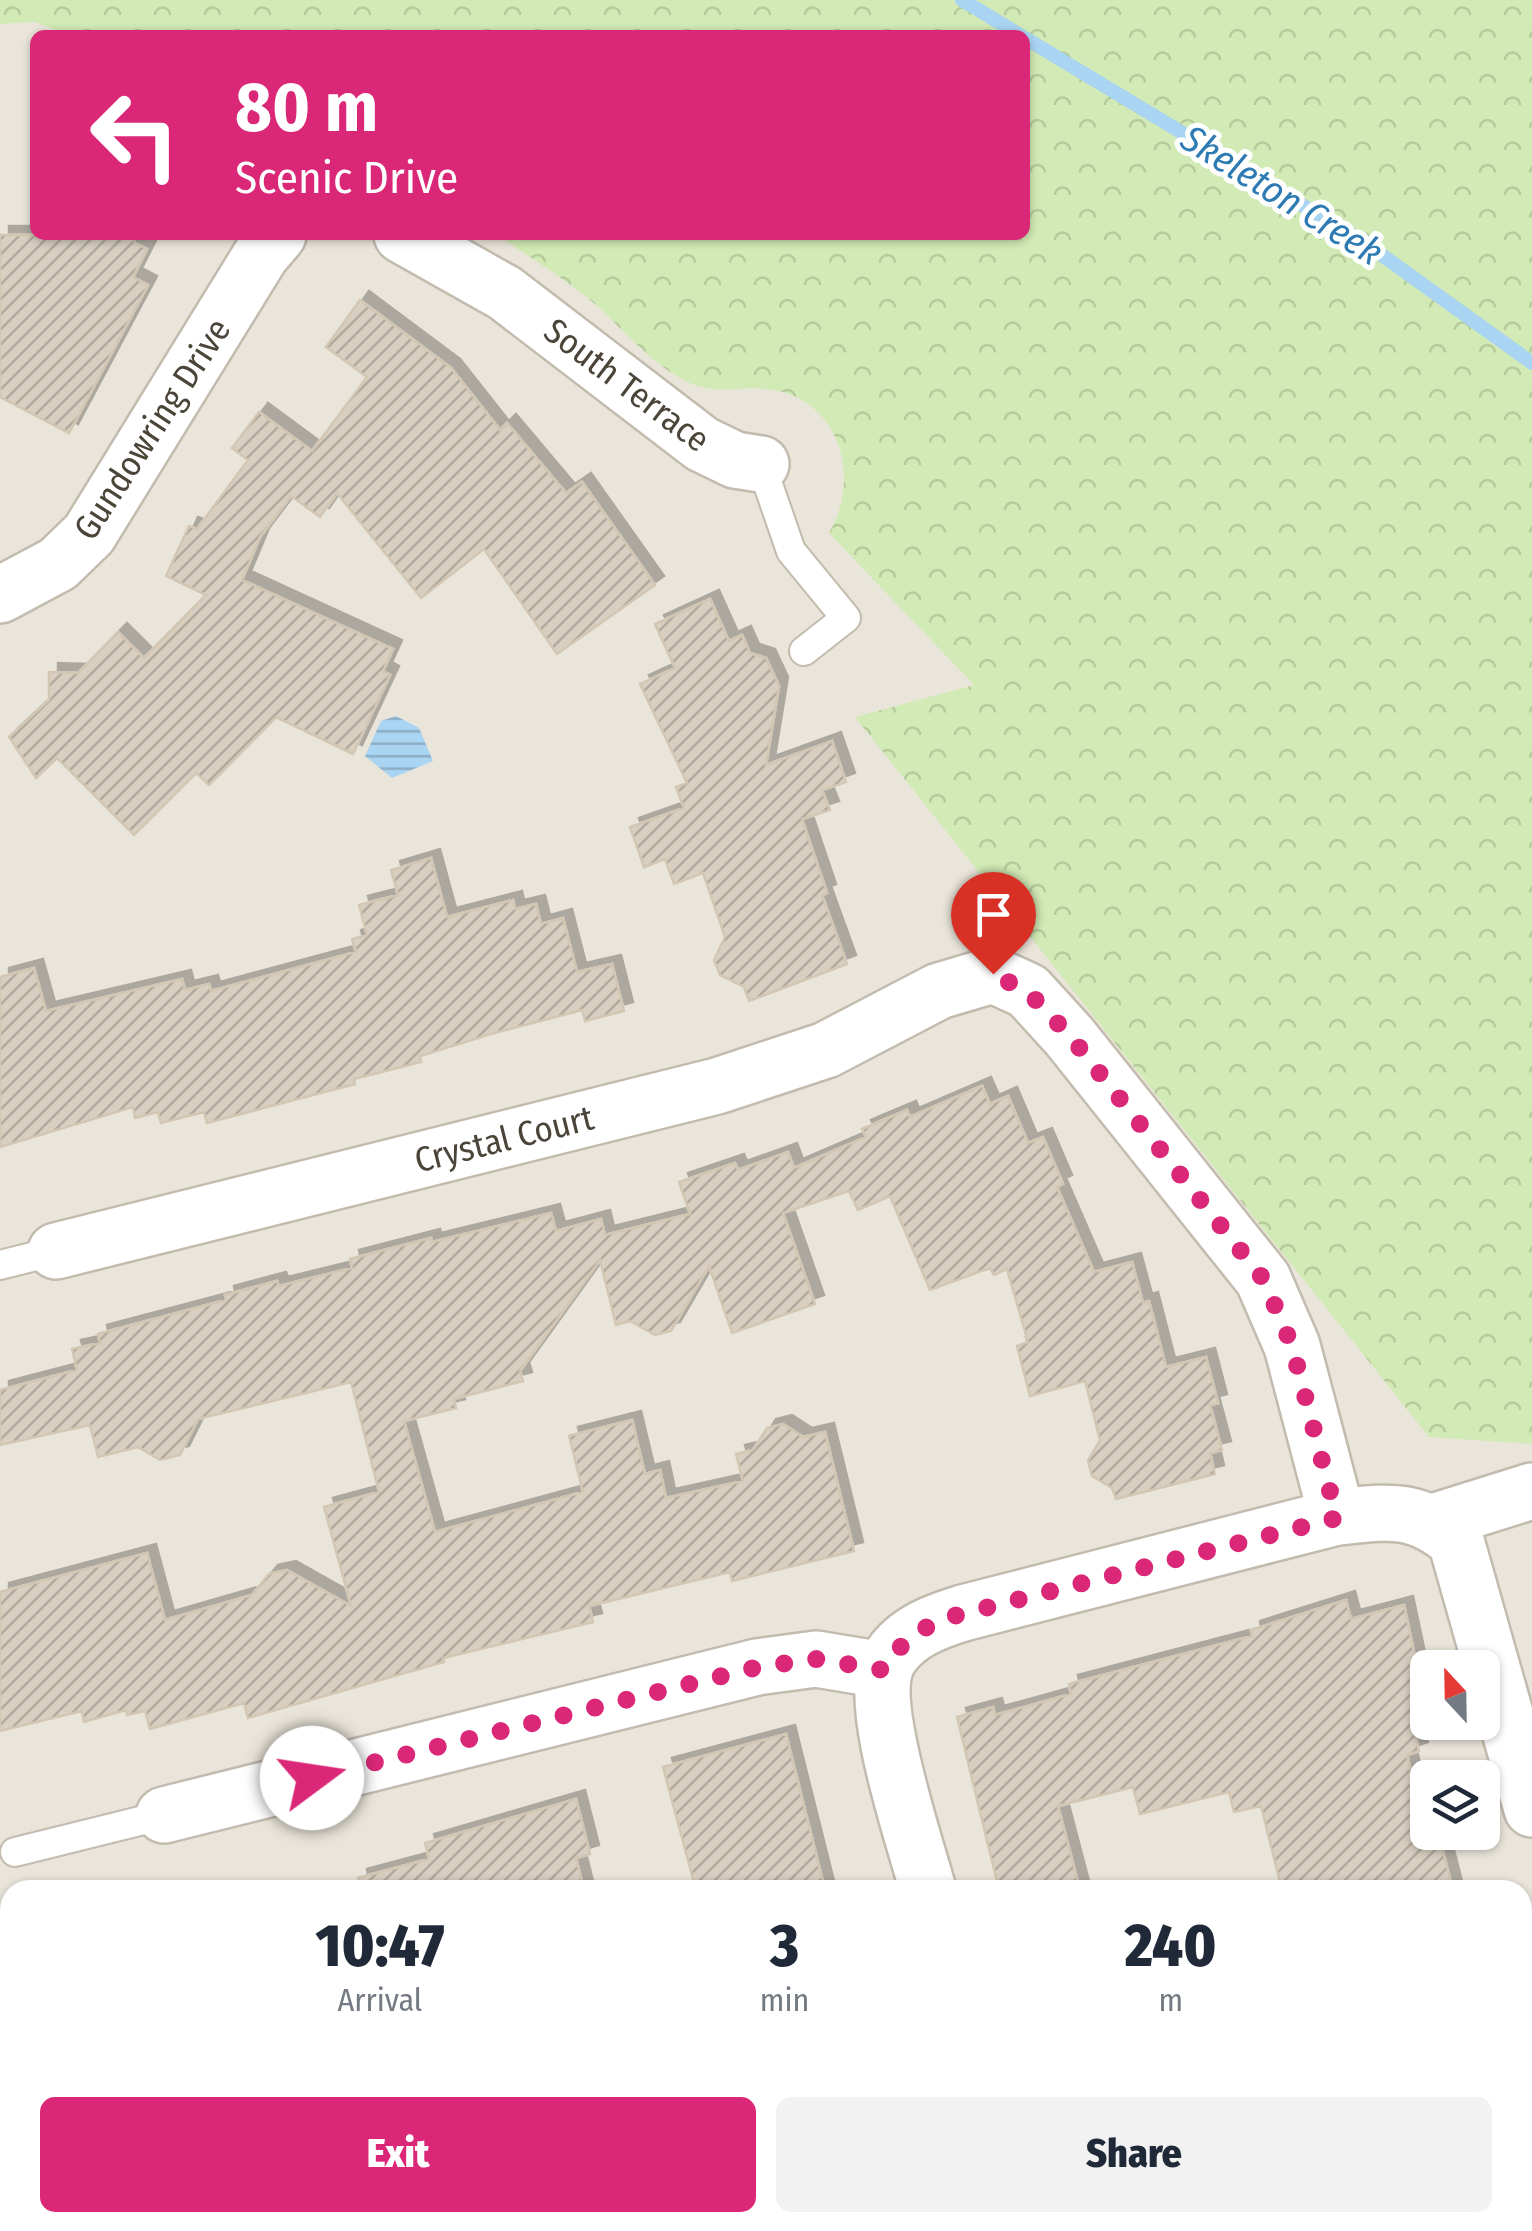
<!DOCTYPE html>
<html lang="en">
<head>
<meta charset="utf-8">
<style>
	:root { --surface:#fff; --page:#f2f2f3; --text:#1f2937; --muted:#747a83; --accent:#db2777 }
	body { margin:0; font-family:"Fira Sans Condensed",sans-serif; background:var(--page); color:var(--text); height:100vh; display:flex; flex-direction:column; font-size:38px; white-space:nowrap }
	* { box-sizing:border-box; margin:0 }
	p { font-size:32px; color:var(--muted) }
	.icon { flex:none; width:55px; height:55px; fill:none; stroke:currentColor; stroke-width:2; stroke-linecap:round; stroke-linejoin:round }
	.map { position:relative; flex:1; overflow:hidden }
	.panel { position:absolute; left:0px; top:1880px; width:1532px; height:352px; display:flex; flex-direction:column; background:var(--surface); border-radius:30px 30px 0 0; box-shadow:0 2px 8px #0004 }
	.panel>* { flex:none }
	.banner { position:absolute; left:30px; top:30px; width:1000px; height:210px; border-radius:15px; box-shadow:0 2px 8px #0004; background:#db2777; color:#fff; overflow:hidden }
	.needle { width:65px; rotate:338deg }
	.controls { position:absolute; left:1410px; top:1650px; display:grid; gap:20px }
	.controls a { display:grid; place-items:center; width:90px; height:90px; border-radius:15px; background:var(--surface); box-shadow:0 2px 8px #0004; font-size:50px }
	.pin { position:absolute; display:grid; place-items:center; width:85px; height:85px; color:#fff; margin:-102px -42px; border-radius:50% 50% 50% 0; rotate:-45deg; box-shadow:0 0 10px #0007 }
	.pin .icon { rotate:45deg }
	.me { position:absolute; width:110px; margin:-55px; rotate:76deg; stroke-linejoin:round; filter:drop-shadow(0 0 8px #0008) }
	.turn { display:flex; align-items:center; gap:35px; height:210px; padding:0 40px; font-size:45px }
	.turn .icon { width:130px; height:130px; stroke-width:2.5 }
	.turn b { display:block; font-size:70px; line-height:85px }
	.eta { display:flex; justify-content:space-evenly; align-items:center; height:170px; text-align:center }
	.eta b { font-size:60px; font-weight:800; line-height:70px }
	.cta { display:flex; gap:20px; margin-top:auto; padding:20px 40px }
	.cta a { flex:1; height:115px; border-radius:15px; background:var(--accent); color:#fff; font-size:40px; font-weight:800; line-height:115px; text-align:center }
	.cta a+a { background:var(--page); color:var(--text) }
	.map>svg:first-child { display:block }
	.residential { fill:#eae5da; fill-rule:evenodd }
	.park { fill:url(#park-crowns) }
	.water { fill:url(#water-rules) }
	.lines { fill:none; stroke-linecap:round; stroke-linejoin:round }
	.stream { stroke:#a9d4f2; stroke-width:14 }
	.building { fill:url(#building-hatch); stroke:#d3c7b4; stroke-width:2.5; filter:url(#shadow) }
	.service-casing { stroke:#c2bbae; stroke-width:32 }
	.minor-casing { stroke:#c2bbae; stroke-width:60 }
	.service { stroke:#fff; stroke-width:28 }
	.minor { stroke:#fff; stroke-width:55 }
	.route { stroke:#db2777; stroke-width:18; stroke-dasharray:0 32.4 }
	.labels { text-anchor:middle; stroke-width:10; stroke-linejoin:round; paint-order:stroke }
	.street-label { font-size:35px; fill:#4b4439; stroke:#fff }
	.water-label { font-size:38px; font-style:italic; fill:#2e7ab2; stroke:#fff }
</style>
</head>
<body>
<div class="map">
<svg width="1532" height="2231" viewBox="0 0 1532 2231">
	<defs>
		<pattern id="park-crowns" width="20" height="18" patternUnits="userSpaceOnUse" patternTransform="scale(2.5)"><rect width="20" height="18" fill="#d2eab5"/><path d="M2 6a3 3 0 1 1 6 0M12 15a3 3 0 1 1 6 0" fill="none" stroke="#b6ca9c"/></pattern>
		<pattern id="water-rules" width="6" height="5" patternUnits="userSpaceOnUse" patternTransform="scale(2.5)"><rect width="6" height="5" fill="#a9d4f2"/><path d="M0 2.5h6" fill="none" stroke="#8caec5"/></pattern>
		<pattern id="building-hatch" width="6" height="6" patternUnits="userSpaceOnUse" patternTransform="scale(2.5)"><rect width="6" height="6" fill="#d8cfc1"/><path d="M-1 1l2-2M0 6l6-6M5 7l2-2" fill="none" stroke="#b1aa9e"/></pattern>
		<filter id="shadow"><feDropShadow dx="9" dy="-9" stdDeviation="0" flood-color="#0004"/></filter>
	</defs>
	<rect width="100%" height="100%" fill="#f6f3ec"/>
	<path class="residential" d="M 0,0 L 1532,0 L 1532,2231 L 0,2231 ZM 35,35 L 1025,35 L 1025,235 L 35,235 ZM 1428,1668 L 1482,1668 L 1482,1722 L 1428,1722 ZM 1428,1778 L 1482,1778 L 1482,1832 L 1428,1832 ZM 10,1890 L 1522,1890 L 1522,2222 L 10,2222 Z"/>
	<path class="park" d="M 0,0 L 1532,0 L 1532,1444 L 1429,1437 L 855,717 L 974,685 L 829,533 C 863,475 838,395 765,389 C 739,386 715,395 690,383 C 654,367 625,331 596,305 C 566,279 530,258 497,235 L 1025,235 L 1025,35 L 69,35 L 35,22 L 0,24 Z"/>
	<path class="water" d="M 396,716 L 419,728 L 433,761 L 392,778 L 365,756 L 381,721 Z"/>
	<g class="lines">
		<path class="stream" d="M 962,0 L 1020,35
			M 1025,38 L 1365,243 L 1532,363"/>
	</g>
	<path class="building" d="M 0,235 L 131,235 L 135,243 L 147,249 L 133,277 L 148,285 L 69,433 L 0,397 Z
		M 360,300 L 451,368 L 500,430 L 507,423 L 566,493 L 582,482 L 655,585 L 557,654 L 484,549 L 421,598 L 337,493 L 320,517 L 291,496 L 260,537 L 242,580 L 393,649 L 383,671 L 390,675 L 353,754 L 276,717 L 209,785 L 196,773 L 134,835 L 57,758 L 36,778 L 9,737 L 49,700 L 49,672 L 78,673 L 118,632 L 144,658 L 206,595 L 166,576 L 189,526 L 197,529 L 248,460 L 232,448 L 259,412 L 312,451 L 367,377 L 326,347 Z
		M 710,599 L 729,641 L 742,635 L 750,653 L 766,658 L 779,686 L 766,765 L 832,741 L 846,782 L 822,790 L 830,810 L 802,819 L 827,893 L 822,895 L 847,964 L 749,1001 L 744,987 L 720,975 L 714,960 L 725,937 L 703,873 L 674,884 L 665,859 L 644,867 L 630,827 L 684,808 L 676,787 L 687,783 L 640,684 L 675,668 L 655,624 Z
		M 431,858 L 447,917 L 513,900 L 515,909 L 536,904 L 541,924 L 563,918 L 577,972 L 612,964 L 624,1011 L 585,1021 L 582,1010 L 491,1034 L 420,1056 L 421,1062 L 354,1079 L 355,1084 L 207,1123 L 204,1112 L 161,1123 L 158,1112 L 135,1118 L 133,1107 L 0,1147 L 0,977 L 34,968 L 46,1011 L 182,979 L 185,990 L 209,984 L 211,991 L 356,952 L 352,939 L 367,935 L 359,905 L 398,895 L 391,870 Z
		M 982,1086 L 990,1104 L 1008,1096 L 1028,1143 L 1043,1137 L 1063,1184 L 1057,1187 L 1094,1272 L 1132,1262 L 1143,1303 L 1149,1301 L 1166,1367 L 1206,1357 L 1218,1403 L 1210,1405 L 1222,1450 L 1210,1453 L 1215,1474 L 1116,1499 L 1112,1488 L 1092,1476 L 1088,1461 L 1100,1440 L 1085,1381 L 1030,1396 L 1017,1346 L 1028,1342 L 1007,1269 L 994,1275 L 990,1268 L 930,1290 L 890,1196 L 858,1210 L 849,1191 L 783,1213 L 815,1304 L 732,1333 L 709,1266 L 671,1331 L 655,1335 L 630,1321 L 616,1325 L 600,1260 L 520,1371 L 523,1381 L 454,1399 L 456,1408 L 404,1421 L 435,1532 L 583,1492 L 569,1436 L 632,1420 L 645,1474 L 660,1470 L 666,1498 L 743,1481 L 736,1454 L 753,1450 L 767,1428 L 783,1424 L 803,1437 L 825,1432 L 854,1551 L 732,1581 L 730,1572 L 589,1606 L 593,1622 L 443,1658 L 444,1662 L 248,1718 L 244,1703 L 150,1729 L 145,1711 L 127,1715 L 126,1710 L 84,1722 L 82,1711 L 0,1731 L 0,1592 L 147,1553 L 165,1620 L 252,1595 L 269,1574 L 287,1570 L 351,1606 L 324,1507 L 379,1492 L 351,1382 L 198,1419 L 180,1455 L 160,1460 L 138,1447 L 98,1457 L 90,1425 L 0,1445 L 0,1390 L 77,1370 L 72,1349 L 100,1343 L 98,1334 L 226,1300 L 225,1295 L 277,1281 L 279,1286 L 352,1268 L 350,1259 L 431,1238 L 432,1242 L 551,1213 L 556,1231 L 601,1219 L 605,1235 L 690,1214 L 679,1182 L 735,1163 L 738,1170 L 788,1152 L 794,1168 L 866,1137 L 862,1129 L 907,1110 L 910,1117 Z
		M 1346,1600 L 1351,1619 L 1404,1605 L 1431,1732 L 1415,1736 L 1419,1751 L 1407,1755 L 1427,1839 L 1439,1836 L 1453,1890 L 1282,1890 L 1261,1806 L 1234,1812 L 1229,1792 L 1140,1814 L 1133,1787 L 1058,1806 L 1080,1890 L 999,1890 L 957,1717 L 993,1707 L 995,1715 L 1071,1694 L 1069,1684 L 1252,1636 L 1251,1630 Z
		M 786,1734 L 825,1890 L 696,1890 L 663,1767 Z
		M 576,1799 L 590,1854 L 576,1858 L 584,1890 L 360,1890 L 358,1878 L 429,1859 L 425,1843 Z"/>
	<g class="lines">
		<g class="service-casing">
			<path id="service" d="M 761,464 L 791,551 L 846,618 L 804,651
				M 0,1265 L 56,1251
				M 15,1852 L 164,1815
				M 769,2231 L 802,2226 L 835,2231"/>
		</g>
		<g class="minor-casing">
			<path id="minor" d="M 402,235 L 505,293 L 702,444 L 735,460 L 761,464
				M 0,595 L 58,564 L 89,534 L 261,255 L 278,235
				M 56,1251 L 717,1086 L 826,1050 L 939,991 L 993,975 L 1028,991 L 1069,1036 L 1263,1279 L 1292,1346 L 1337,1517
				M 1433,1522 L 1532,1491
				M 164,1815 L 757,1667 L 816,1659 L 883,1670
				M 928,1890 C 915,1841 863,1695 891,1656 C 908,1631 937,1621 963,1613 L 1337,1517 C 1389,1512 1414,1506 1456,1541 L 1532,1809
				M 957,2231 L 958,2222
				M 997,2231 L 1003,2222"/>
		</g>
		<use href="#service" class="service"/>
		<use href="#minor" class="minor"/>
	</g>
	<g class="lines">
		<path class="route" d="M 312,1778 L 758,1667 L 816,1659 L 884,1670 L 905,1641 L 938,1620 L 1337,1518 L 1292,1346 L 1264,1280 L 1070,1036 L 1028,992 L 993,974"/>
	</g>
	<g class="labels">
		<g class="street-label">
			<text transform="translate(627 385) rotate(37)" y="12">South Terrace</text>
			<text transform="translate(152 429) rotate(-57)" y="12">Gundowring Drive</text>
			<text transform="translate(504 1139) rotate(-14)" y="12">Crystal Court</text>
		</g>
		<g class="water-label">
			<text transform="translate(1282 195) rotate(32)" y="13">Skeleton Creek</text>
		</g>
	</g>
</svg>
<div class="controls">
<a><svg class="needle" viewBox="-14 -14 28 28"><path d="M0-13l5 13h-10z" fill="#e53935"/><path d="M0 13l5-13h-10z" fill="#747a83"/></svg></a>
<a><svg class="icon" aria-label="layers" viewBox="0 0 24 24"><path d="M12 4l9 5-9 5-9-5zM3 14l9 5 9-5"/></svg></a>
</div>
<div class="pin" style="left:993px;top:974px;background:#d93025"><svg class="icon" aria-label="arrive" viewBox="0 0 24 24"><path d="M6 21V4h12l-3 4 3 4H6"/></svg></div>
<svg class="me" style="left:312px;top:1778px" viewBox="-20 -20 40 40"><circle r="19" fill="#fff"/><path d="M0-13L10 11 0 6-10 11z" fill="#db2777"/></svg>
<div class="banner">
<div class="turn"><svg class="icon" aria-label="left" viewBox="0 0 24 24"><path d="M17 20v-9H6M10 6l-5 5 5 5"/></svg><div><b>80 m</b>Scenic Drive</div></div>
</div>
<section class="panel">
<div class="eta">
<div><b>10:47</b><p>Arrival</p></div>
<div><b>3</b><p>min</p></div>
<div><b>240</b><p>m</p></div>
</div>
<div class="cta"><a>Exit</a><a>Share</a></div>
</section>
</div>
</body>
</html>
